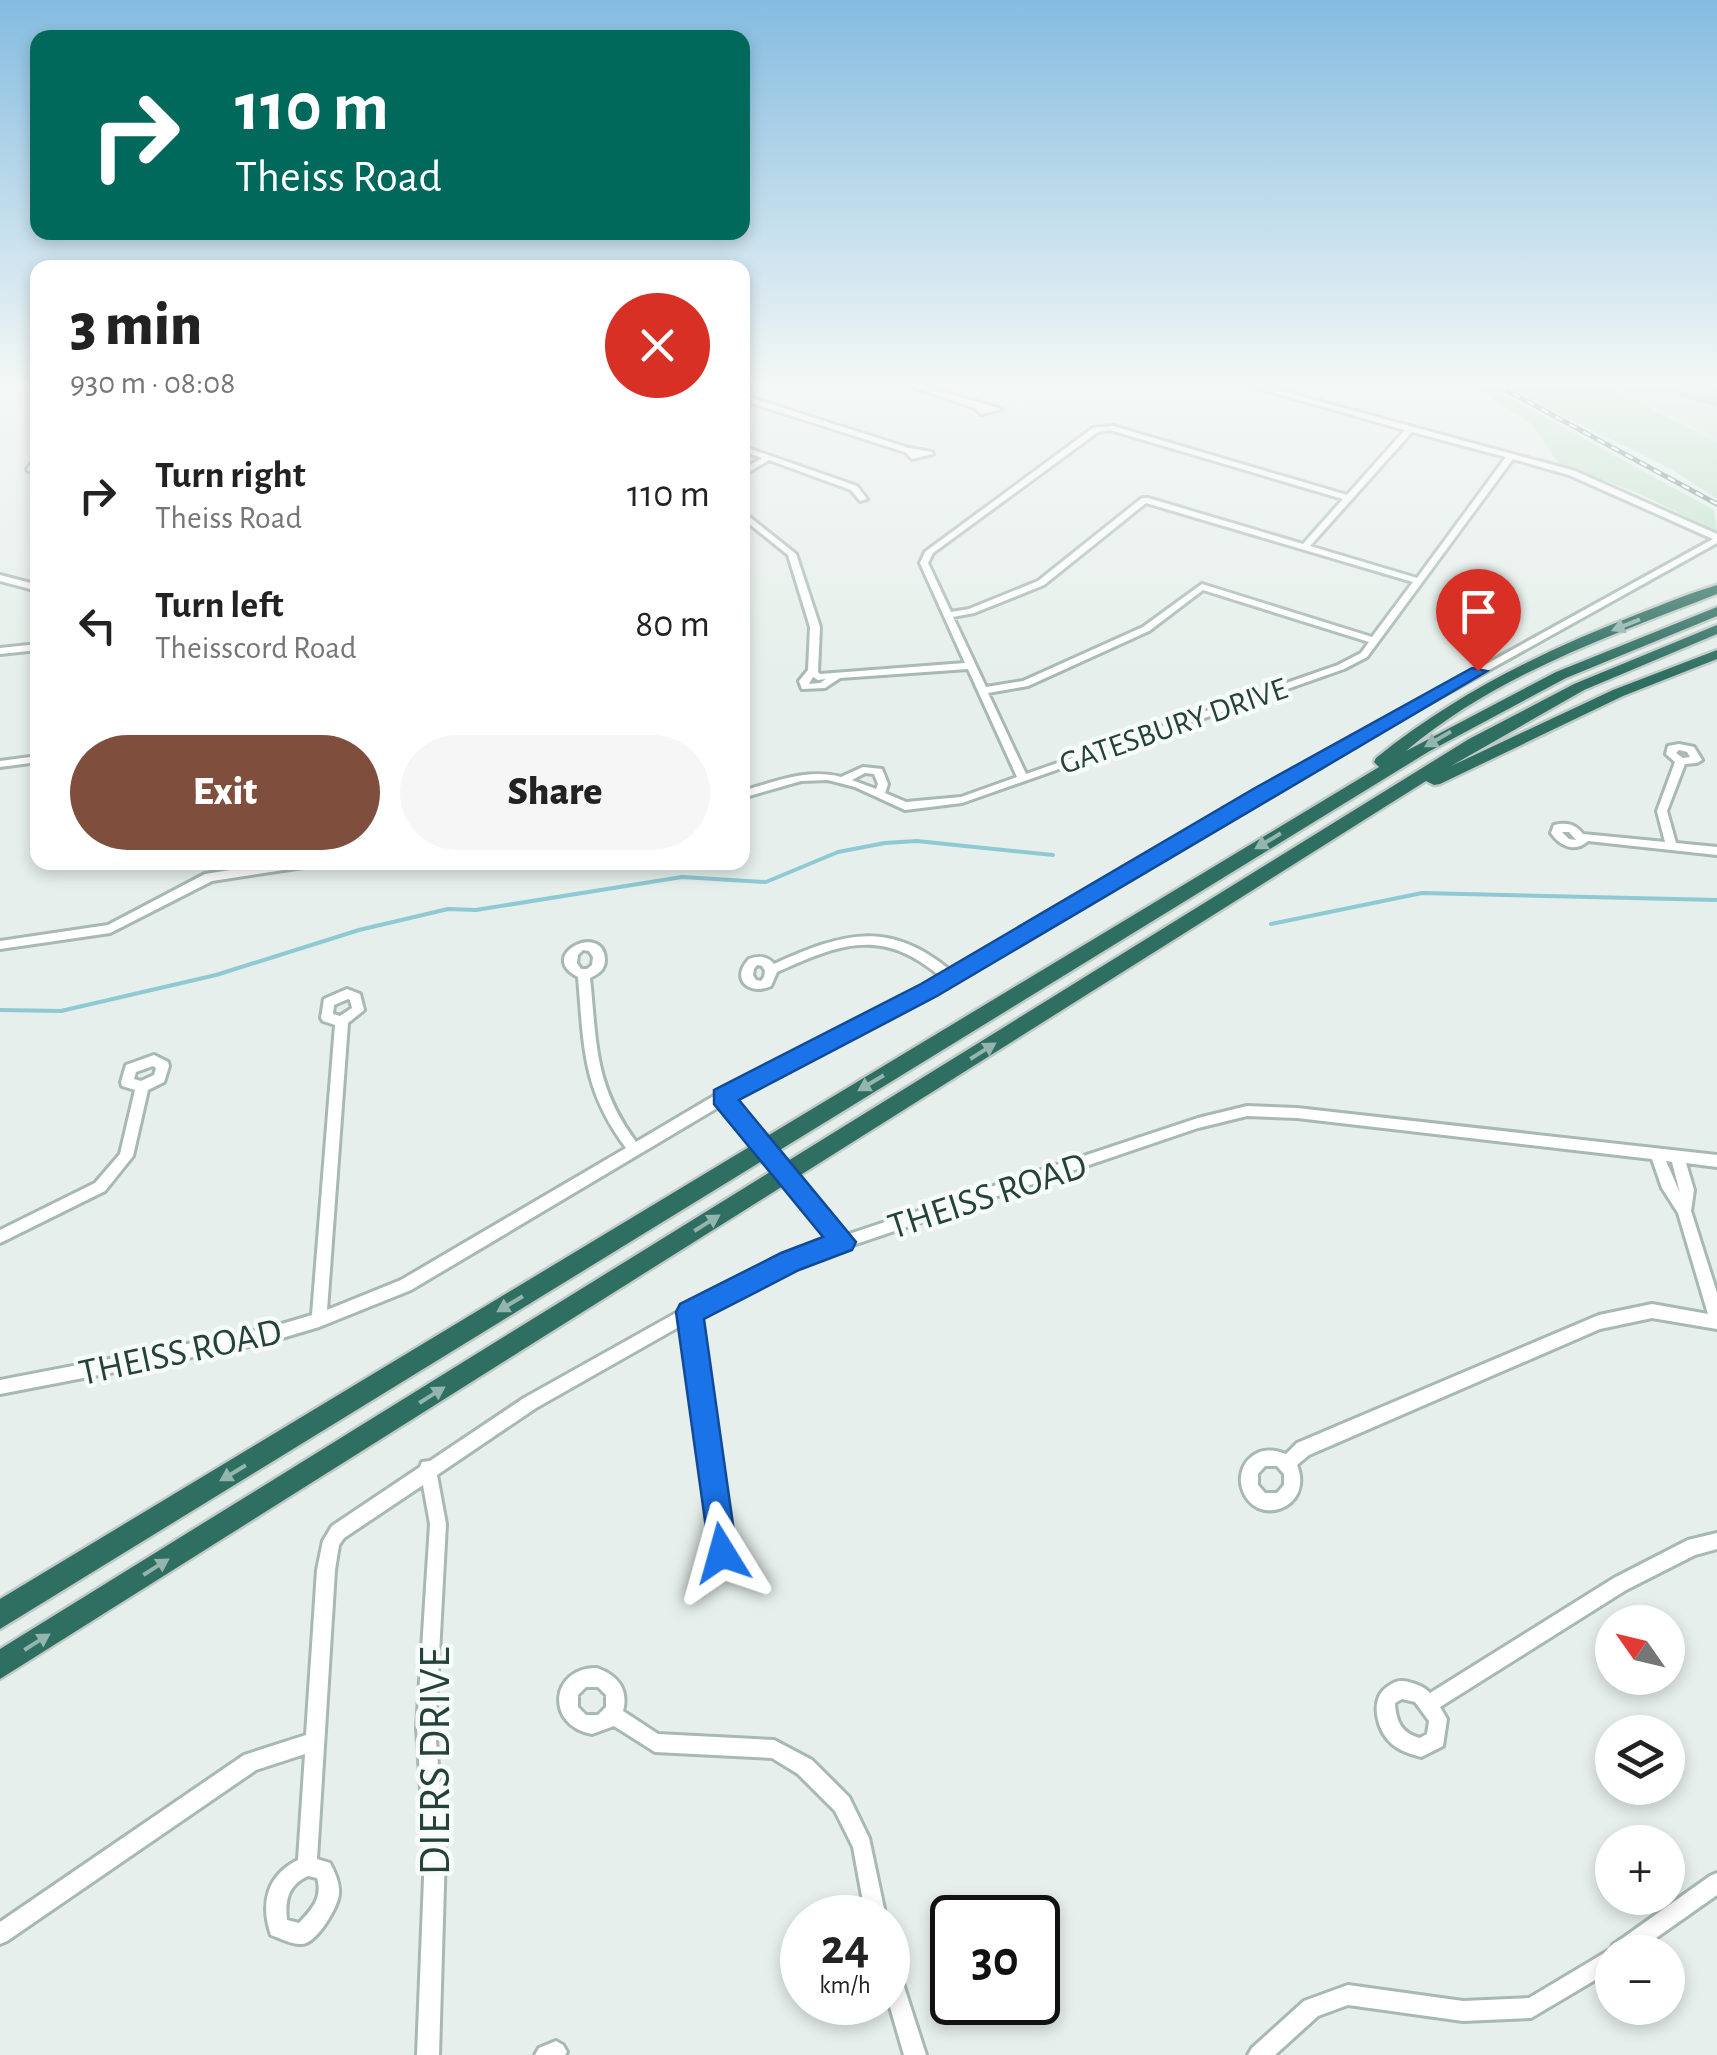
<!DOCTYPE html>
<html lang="en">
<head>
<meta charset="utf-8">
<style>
	:root { --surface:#fff; --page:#f6f6f6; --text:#222; --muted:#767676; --accent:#804e3d }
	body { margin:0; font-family:"Alegreya Sans",sans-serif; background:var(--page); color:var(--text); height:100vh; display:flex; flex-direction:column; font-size:38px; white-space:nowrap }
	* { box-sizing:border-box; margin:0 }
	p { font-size:32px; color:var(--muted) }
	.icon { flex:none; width:55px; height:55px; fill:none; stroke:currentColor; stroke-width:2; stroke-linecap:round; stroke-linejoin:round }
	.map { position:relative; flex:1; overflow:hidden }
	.sheet { position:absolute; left:30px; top:260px; width:720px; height:610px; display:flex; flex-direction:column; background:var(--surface); border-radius:20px; box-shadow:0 5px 15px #0003 }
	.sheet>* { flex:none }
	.top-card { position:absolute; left:30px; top:30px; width:720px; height:210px; border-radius:20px; box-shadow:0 5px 15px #0003; background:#00695c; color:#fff; overflow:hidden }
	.needle { width:65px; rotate:304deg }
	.fabs { position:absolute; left:1595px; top:1605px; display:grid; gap:20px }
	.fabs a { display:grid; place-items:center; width:90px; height:90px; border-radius:50%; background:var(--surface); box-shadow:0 5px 15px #0003; font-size:50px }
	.speed { position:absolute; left:780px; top:1895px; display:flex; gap:20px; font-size:50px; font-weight:700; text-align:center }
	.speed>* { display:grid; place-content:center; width:130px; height:130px; border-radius:50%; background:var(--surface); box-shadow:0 5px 15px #0003; line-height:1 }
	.speed small { font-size:25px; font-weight:400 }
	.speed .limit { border:5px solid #111; border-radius:15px; background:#fff; color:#111 }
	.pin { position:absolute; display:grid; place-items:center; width:85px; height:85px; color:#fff; margin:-102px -42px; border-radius:50% 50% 50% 0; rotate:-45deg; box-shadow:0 0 10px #0007 }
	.pin .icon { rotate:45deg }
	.me { position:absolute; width:110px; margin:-55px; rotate:352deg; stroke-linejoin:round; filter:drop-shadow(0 0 8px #0008) }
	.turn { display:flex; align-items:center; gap:35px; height:210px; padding:0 40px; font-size:45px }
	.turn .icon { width:130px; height:130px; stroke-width:2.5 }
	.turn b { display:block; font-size:70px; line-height:85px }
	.round { display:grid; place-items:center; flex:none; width:105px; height:105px; border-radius:52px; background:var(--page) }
	.headline { display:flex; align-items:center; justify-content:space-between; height:170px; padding:0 40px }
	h1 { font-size:60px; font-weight:800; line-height:75px }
	.button { display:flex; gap:20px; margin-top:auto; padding:20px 40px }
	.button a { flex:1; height:115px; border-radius:60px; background:var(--accent); color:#fff; font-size:40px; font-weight:800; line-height:115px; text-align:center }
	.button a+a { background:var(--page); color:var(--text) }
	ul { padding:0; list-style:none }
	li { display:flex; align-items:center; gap:30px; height:130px; padding:0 40px }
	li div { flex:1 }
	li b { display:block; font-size:38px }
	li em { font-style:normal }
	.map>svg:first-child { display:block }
	.built { fill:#d4dfda }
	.green { fill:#bfe0c8 }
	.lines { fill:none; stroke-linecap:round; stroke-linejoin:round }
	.stream { stroke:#8ec9d4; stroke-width:4 }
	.minor-casing { stroke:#a8b8b2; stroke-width:6 }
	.highway-casing { stroke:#c2cac8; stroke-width:5 }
	.minor { fill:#fff; fill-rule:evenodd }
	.highway { fill:#2f6f62; fill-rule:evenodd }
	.rail-casing { stroke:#5f7d75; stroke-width:5 }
	.rail { stroke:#f7fbf9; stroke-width:2.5; stroke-dasharray:8; stroke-linecap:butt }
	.minor-bridge-casing { stroke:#a8b8b2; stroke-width:19; stroke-linecap:butt }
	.minor-bridge { stroke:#fff; stroke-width:14 }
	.wall { fill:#a1aea9 }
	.building { fill:#bbcac4; stroke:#838d89; stroke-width:2.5 }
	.oneway { fill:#93b5ae }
	.route { fill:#1a73e8; stroke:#114b97; stroke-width:2.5 }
	.labels { text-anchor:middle; stroke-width:9; stroke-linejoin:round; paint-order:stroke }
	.far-street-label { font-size:32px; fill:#24423a; stroke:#f7fbf9 }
	.street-label { font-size:38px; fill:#24423a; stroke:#f7fbf9 }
	.near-street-label { font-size:45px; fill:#24423a; stroke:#f7fbf9 }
</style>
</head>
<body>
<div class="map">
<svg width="1717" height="2055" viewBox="0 0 1717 2055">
	<rect width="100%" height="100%" fill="#e6efeb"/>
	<path class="built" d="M 1610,386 L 1717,386 L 1717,441 Z"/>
	<path class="green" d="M 1473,386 L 1488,386 L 1714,510 L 1717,532 L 1638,493 L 1558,463 L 1532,424 Z
		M 1502,386 L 1606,386 L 1717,442 L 1717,499 L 1673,470 Z"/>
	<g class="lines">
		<path class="stream" d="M 1271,924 L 1422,893 L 1717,900
			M 0,1010 L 61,1011 L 216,975 L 359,930 L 448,909 L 476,910 L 682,877 L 766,882 L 838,852 L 885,843 L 917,841 L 1053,855"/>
		<g class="minor-casing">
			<path id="minor" d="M 910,386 L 922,386 L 1001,409 L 981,414 L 975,408 Z
				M 1251,386 L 1263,386 L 1575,471 L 1717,534 L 1717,543 L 1266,794 L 955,981 L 744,1092 L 411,1290 L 319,1327 L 265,1343 L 0,1394 L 0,1380 L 265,1329 L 312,1315 L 335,1025 L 323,1021 L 321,1018 L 324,999 L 347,989 L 360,994 L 364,1010 L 348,1023 L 327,1310 L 401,1280 L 626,1148 C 582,1089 584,1047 578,977 C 535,955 604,921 605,960 C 605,970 598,974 590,978 C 597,1045 594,1085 636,1142 L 734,1084 L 941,977 C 882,927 842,943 777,972 L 771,986 C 749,996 730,979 749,959 C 758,956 767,955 774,964 C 843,933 888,919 951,971 L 1258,790 L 1713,539 L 1569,475 L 1513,459 L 1367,657 L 1344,669 L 962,803 L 905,810 L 855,787 L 828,780 L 801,781 L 742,798 L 742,791 C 775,782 807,768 841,777 L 863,767 L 882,769 L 888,784 L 885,793 L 906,802 L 961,797 L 1017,777 L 968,669 L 840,678 L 825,688 L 802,689 L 799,681 L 808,670 L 810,627 L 788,555 L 742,518 L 742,511 L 796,554 L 820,627 L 818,672 L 820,674 L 965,663 L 920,563 L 925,552 L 1093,428 L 1113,426 L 1347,495 L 1405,430 ZM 1110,430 L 1343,499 L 1303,544 L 1148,498 L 1142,498 L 1038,581 L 969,609 L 951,612 L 928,563 L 933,553 L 1098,432 ZM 1412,432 L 1506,457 L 1417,578 L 1310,546 ZM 1146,503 L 1413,582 L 1372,637 L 1202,584 L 1143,627 L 1023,681 L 986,687 L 953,617 L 974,613 L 1044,585 ZM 1203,590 L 1369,642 L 1361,653 L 1338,665 L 1026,774 L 988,693 L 1028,686 L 1149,631 ZM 813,677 L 818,680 L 826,679 L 820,683 L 809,684 ZM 865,773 L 874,774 L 878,784 L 876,789 L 852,780 ZM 583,950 L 589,951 L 593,957 L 592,965 L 587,969 L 581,969 L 577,963 L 578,955 ZM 757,965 L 762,966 L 765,971 L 764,977 L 761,981 L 756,980 L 753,975 L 754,969 ZM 348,999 L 350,1000 L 352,1008 L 340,1016 L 333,1014 L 334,1005 Z
				M 742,395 L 909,448 L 932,452 L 933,454 L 912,459 L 905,452 L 742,400 Z
				M 742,446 L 857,486 L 867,499 L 860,501 L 851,490 L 769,460 L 742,476 L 742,470 L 762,458 L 742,451 Z
				M 35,459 L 38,459 L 38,472 L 28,471 L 27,469 Z
				M 0,575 L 38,585 L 38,591 L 0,581 Z
				M 38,644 L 38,650 L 0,654 L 0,648 Z
				M 1679,744 L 1694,747 L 1702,760 L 1697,763 L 1685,764 L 1667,811 L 1676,843 L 1717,847 L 1717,855 L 1588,841 C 1575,853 1560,846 1551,833 L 1554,825 C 1567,822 1575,824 1583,834 L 1665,842 L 1657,811 L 1675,762 L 1666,754 L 1668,746 ZM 1679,750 L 1687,752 L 1690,757 L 1683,758 L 1676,753 ZM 1562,832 L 1569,832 L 1576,840 L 1569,839 Z
				M 38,756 L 38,762 L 0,767 L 0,761 Z
				M 281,862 L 315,862 L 310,866 L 212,881 L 110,933 L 0,949 L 0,941 L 108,925 L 205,874 Z
				M 154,1055 L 168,1062 L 169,1066 L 164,1082 L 148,1090 L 133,1156 L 105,1191 L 0,1243 L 0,1230 L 95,1183 L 120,1154 L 135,1090 L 122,1086 L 121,1082 L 126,1065 ZM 153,1066 L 156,1068 L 154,1075 L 141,1081 L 134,1079 L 136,1072 Z
				M 1247,1106 L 1297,1108 L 1717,1155 L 1717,1167 L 1686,1163 L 1694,1190 L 1691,1211 L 1717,1293 L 1717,1329 L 1652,1318 L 1600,1329 L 1309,1455 L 1297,1465 C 1315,1509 1254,1529 1242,1488 C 1239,1478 1242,1466 1249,1459 C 1260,1448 1273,1449 1286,1454 L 1297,1443 L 1599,1315 L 1652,1304 L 1708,1314 L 1678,1213 L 1662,1188 L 1652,1159 L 1297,1118 L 1247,1116 L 1198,1128 L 812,1259 L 736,1295 L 698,1316 L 730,1553 L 728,1559 L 722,1561 L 716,1559 L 714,1553 L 684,1324 L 536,1408 L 437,1475 L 446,1524 L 435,1728 L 445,1853 L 439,2055 L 417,2055 L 425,1853 L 417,1728 L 430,1524 L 423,1485 L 344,1538 L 339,1545 L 335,1570 L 317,1859 L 330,1863 C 335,1873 340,1883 339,1894 C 338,1907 317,1943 302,1944 C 293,1945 279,1938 271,1935 C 260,1904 267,1875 298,1860 L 305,1754 L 256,1770 L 7,1941 L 0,1944 L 0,1922 L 244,1755 L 306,1735 L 317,1570 L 323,1541 L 332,1526 L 420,1467 L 422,1462 L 430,1461 L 524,1398 L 726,1285 L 803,1249 L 832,1239 L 810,1210 L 808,1206 L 810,1202 L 815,1200 L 820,1202 L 846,1235 L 1198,1118 ZM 1666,1161 L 1672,1162 L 1680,1193 ZM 1265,1466 L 1277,1466 L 1284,1474 L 1284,1485 L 1277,1493 L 1265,1493 L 1258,1485 L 1258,1474 ZM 308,1876 L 317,1878 C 323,1898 312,1909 299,1923 L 287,1920 C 285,1900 288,1885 308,1876 Z
				M 1717,1533 L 1717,1549 L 1695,1555 L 1626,1590 L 1440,1707 L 1447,1719 L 1443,1746 L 1421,1757 C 1411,1754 1400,1751 1392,1744 C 1377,1731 1369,1700 1387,1687 C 1396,1681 1399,1680 1409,1682 C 1418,1685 1423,1686 1430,1693 L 1614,1578 L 1688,1540 ZM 1402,1699 L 1415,1702 L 1429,1721 L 1427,1734 L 1420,1738 C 1401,1733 1396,1721 1395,1703 Z
				M 597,1668 C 617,1675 629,1689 623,1711 L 658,1734 L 774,1740 L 812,1760 L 849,1797 L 869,1838 L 886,1918 L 866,1918 L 853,1847 L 835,1811 L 798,1774 L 772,1758 L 655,1752 L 614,1726 L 592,1734 C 545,1726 550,1667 597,1668 ZM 586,1687 L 598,1687 L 606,1695 L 606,1707 L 598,1715 L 586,1715 L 578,1707 L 578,1695 Z
				M 1717,1873 L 1717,1895 L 1636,1952 L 1612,1952 L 1612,1970 L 1531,2018 L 1463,2021 L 1348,2005 L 1318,2016 L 1275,2055 L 1248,2055 L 1252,2048 L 1304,2001 L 1348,1985 L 1463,2001 L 1529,1998 L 1611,1949 L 1613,1945 L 1710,1876 Z
				M 888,1958 L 895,1961 L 898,1968 L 926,2055 L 904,2055 L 888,2000 Z
				M 556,2041 L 563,2045 L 567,2052 L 565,2055 L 535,2055 L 539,2048 Z"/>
		</g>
		<g class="highway-casing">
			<path id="highway" d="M 1717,585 L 1717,594 C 1609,636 1496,675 1406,751 L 1556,672 L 1717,607 L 1717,616 L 1566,678 L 1428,752 L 0,1629 L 0,1599 L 1379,767 L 1374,762 L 1376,758 C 1455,694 1543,651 1638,614 C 1664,604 1690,593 1717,585 Z
				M 1717,625 L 1717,634 L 1584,690 L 1451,766 L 1613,690 L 1717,650 L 1717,659 L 1623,696 L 1440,784 L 1434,785 L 1426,781 L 0,1679 L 0,1649 L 1469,739 L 1574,684 Z"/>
		</g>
		<use href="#minor" class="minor"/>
		<use href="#highway" class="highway"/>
		<g class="rail-casing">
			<path id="rail" d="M 1499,386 L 1717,504"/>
		</g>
		<use href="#rail" class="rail"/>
		<g class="minor-bridge-casing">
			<path id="minor-bridge" d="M 738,1114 L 815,1206"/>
		</g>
		<use href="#minor-bridge" class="minor-bridge"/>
	</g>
	<path class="wall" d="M 1682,386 L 1717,386 L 1717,406 L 1678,396 Z"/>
	<path class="building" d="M 1698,386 L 1717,386 L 1717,391 Z"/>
	<defs><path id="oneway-solid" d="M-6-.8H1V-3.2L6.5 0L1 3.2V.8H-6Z" transform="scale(2.5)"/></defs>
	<g class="oneway">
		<use href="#oneway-solid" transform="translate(1626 625) rotate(158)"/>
		<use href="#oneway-solid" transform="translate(1438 739) rotate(150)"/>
		<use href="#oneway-solid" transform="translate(1268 841) rotate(149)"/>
		<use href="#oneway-solid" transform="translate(983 1051) rotate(-32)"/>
		<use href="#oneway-solid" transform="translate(871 1083) rotate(149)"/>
		<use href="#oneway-solid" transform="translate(707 1223) rotate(-32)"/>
		<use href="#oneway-solid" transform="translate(510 1304) rotate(149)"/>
		<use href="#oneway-solid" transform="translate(432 1395) rotate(-32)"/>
		<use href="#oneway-solid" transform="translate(233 1473) rotate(149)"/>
		<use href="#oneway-solid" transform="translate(156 1567) rotate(-32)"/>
		<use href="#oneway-solid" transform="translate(37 1642) rotate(-32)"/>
	</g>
	<linearGradient id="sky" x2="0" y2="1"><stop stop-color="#84bce0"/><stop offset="0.57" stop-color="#f4f8f6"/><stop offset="1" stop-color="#f4f8f6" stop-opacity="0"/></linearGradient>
	<rect width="1717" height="674" fill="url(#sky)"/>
	<path class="route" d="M 1472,668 L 1487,671 L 937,996 L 739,1100 L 856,1242 L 852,1250 L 799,1270 L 704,1319 L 737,1553 L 733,1564 L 722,1569 L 711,1564 L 676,1312 L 680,1304 L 781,1253 L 823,1237 L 714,1104 L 714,1090 L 921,984 L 1255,788 Z"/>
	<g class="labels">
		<g class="far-street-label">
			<text transform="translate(1173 725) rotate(-19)" y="11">GATESBURY DRIVE</text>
		</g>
		<g class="street-label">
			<text transform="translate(987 1195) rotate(-18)" y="13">THEISS ROAD</text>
			<text transform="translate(180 1351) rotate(-12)" y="13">THEISS ROAD</text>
		</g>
		<g class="near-street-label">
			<text transform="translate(433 1761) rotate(-90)" y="16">DIERS DRIVE</text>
		</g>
	</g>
</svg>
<div class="fabs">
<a><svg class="needle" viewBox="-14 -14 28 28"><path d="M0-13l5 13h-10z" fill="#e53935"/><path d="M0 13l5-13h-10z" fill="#767676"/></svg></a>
<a><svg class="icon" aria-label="layers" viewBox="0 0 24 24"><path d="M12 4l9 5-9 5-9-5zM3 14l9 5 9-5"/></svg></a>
<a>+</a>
<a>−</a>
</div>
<div class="speed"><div>24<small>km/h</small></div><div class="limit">30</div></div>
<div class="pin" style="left:1478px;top:671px;background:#d93025"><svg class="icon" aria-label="arrive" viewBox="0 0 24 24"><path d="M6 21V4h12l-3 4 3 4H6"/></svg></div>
<svg class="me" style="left:722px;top:1553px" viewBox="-20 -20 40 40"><path d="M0-17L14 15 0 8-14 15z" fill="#1a73e8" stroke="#fff" stroke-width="4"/></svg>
<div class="top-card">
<div class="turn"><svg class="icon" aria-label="right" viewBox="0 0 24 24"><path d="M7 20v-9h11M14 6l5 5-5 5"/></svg><div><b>110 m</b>Theiss Road</div></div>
</div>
<section class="sheet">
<div class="headline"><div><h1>3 min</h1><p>930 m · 08:08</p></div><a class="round" style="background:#d93025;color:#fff"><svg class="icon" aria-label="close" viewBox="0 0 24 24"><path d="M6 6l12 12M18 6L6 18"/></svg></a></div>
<ul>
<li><svg class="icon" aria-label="right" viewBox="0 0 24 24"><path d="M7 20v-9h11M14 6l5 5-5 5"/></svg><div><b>Turn right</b><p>Theiss Road</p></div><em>110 m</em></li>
<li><svg class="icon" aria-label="left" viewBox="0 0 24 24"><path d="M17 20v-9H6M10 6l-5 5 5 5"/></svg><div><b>Turn left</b><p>Theisscord Road</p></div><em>80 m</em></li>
</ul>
<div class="button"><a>Exit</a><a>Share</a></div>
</section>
</div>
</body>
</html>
